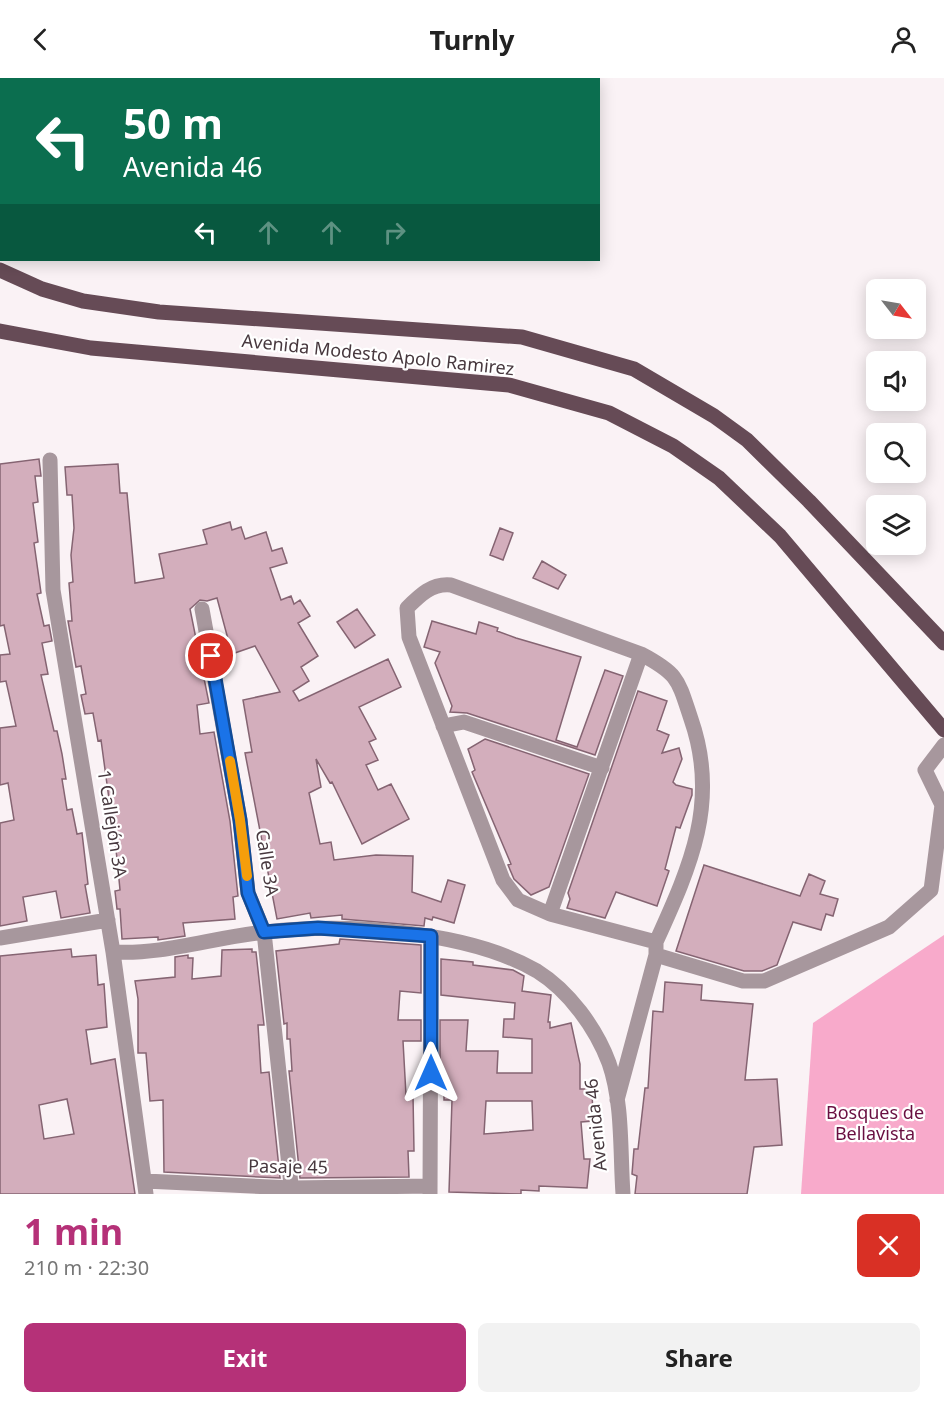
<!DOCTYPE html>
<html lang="en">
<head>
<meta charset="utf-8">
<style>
	:root { --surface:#fff; --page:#f2f2f2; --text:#222; --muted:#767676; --accent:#b53178 }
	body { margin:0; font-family:"Noto Sans",sans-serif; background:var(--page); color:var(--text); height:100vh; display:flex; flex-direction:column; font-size:22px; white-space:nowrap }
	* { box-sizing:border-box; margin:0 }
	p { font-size:20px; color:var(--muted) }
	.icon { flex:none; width:33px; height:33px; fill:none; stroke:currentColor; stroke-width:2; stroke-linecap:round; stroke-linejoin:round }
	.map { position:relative; height:1116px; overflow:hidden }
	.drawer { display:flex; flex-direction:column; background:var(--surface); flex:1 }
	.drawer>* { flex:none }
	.top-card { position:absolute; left:0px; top:0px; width:600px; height:183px; box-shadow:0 3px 15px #0003; background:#0b6e4f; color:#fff; overflow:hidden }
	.needle { width:39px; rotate:121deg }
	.tools { position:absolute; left:866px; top:201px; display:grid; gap:12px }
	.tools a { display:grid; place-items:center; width:60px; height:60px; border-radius:9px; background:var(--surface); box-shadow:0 3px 15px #0003; font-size:30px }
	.pin { position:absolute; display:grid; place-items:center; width:51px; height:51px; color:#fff; margin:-26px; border:3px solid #fff; border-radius:50%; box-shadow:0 2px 6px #0007 }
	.me { position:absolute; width:66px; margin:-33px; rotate:0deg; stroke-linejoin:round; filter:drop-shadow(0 0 4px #0008) }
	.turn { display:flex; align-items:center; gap:21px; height:126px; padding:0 24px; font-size:27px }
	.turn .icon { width:78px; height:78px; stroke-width:2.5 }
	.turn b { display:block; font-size:42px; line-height:51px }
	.lanes { display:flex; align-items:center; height:57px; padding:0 24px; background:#0003; justify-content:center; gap:30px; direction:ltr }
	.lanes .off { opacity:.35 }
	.round { display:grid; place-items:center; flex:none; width:63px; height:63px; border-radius:9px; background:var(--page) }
	.head { display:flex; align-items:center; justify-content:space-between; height:102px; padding:0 24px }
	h1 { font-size:36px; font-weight:700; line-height:45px; color:var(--accent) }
	.button { display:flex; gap:12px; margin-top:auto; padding:12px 24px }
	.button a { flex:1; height:69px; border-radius:9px; background:var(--accent); color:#fff; font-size:24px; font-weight:700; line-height:69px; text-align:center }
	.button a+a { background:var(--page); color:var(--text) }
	header { display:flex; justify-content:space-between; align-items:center; height:78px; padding:0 24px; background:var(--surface); font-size:27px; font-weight:700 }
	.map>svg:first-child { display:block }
	.forest { fill:#f8aacb }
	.building { fill:#d3aebc; stroke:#856472; stroke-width:1.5; fill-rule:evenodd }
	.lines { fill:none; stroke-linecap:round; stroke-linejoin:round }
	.minor { stroke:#a7979d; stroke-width:15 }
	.major { stroke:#664b56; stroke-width:15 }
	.route-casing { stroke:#114b97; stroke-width:15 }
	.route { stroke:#1a73e8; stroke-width:10 }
	.slow { stroke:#f59e0b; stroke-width:10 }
	.labels { text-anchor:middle; stroke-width:4.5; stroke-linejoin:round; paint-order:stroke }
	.street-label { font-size:18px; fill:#47383e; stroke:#fff }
	.park-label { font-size:18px; fill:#690f41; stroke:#fff }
</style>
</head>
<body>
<header><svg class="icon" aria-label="back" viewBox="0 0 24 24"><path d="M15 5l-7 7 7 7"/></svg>Turnly<svg class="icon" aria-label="person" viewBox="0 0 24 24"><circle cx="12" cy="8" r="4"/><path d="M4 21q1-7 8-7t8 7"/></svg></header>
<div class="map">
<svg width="944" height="1116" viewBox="0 0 944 1116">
	<rect width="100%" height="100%" fill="#faf2f5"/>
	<path class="forest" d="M 944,857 L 944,1116 L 801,1116 L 813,945 Z"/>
	<path class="building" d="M 39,381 L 41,398 L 35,398 L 38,424 L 33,425 L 38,464 L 34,465 L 41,515 L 37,516 L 44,548 L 49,547 L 52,563 L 42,565 L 48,596 L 41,597 L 54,653 L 57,653 L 62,676 L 66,701 L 62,701 L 67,732 L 72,731 L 77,756 L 82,755 L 88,806 L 85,807 L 90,835 L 61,840 L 56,813 L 23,819 L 27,843 L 0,848 L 0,745 L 14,742 L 8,705 L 0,707 L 0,650 L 16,648 L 6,603 L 0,604 L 0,577 L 10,576 L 4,547 L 0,548 L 0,386 Z
		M 118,386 L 120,415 L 127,415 L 135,505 L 164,500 L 159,476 L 207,466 L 203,452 L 230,444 L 232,452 L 241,449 L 245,461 L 266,454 L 272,473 L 282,470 L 287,485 L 270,490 L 281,522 L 291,518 L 294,526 L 300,522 L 310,538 L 298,545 L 318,578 L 301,589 L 309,603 L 293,613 L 299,623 L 388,581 L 401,609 L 359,629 L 376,661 L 369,664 L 378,682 L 366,687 L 378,712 L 391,706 L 409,741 L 362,766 L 332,704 L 330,705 L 316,681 L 321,709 L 309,715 L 320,766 L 331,764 L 334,782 L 376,777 L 413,778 L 412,814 L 441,824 L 448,802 L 465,807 L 454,845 L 433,839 L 432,842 L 425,840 L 424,848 L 342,841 L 342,837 L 311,840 L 310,835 L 277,841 L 245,675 L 252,674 L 243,622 L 280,614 L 255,568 L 232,576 L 217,520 L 207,523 L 200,522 L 190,531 L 209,625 L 197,627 L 200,656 L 214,654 L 230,743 L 238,818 L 233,819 L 235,841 L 183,845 L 185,858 L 158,862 L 158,859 L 122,861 L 120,831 L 117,831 L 115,813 L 120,812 L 117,780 L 101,662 L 98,663 L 93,635 L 85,636 L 81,617 L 86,616 L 81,588 L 76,589 L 68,543 L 72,543 L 69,505 L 73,504 L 71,477 L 74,450 L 72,417 L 67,417 L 65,389 Z
		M 500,450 L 513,455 L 503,482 L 490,477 Z
		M 542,483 L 566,497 L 558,511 L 533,500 Z
		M 357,531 L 375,557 L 355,570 L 337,544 Z
		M 432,543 L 476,556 L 479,544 L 498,550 L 497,553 L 516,560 L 581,579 L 556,662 L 577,669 L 605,592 L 623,598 L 595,677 L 467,635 L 450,634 L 452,628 L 435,585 L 440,574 L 424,569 Z
		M 638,613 L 667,623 L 657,652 L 669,657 L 662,675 L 679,670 L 682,681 L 673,704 L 676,707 L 692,711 L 692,717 L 680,750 L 676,749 L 665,791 L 669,793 L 657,828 L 616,814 L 605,840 L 567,830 L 570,821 L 568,815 Z
		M 485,661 L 589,696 L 549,809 L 531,817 L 514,801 L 508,787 L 511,786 L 472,694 L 475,692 L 468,671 Z
		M 704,787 L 800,818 L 809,796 L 825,803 L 820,816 L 838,821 L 833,838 L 826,836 L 821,852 L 793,844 L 777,887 L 762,893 L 744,893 L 676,873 Z
		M 340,861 L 421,867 L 421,915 L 400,913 L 398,942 L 421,942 L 421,963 L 403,963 L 406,1017 L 413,1017 L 414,1073 L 408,1073 L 409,1099 L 300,1100 L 289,993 L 292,993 L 290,961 L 287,961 L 287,945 L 284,946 L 276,873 L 339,866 Z
		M 71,871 L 72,879 L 96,877 L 98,907 L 104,906 L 107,949 L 86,952 L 91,986 L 115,981 L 135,1116 L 0,1116 L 0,878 ZM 67,1021 L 74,1056 L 44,1061 L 39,1027 Z
		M 252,871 L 252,874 L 256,874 L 264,947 L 258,947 L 261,995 L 269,994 L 280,1100 L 164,1094 L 163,1022 L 150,1023 L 146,975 L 138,975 L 138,921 L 135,903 L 175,899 L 175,879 L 188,877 L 188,880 L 193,880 L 192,901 L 221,898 L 222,872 Z
		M 441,881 L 473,884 L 473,887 L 513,892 L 524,898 L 522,913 L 551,917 L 548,944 L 550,944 L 550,950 L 571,945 L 580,986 L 580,1011 L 592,1011 L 593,1043 L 581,1044 L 584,1081 L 590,1081 L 587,1110 L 539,1108 L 539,1113 L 521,1112 L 521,1116 L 449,1114 L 452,1022 L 444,1022 L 444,994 L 440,994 L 440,942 L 468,942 L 466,973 L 498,973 L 497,995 L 532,995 L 532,961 L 503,959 L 504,941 L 514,941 L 515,925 L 441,917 ZM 486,1023 L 532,1023 L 533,1052 L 484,1056 Z
		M 665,904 L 702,907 L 701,922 L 753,926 L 745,1002 L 777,1001 L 782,1067 L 754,1069 L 747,1116 L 635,1116 L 637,1098 L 632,1096 L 634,1071 L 638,1071 L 645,1010 L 648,1010 L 653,933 L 663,934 Z"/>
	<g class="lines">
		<path class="minor" d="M 5,2 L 5,0
			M 0,25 L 2,17
			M 50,382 L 53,512 L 113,874 L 146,1116
			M 202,531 L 240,742 L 248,815 L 264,854 L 292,1116
			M 443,648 L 464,644 L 602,690
			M 550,836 L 641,576
			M 0,860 L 108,842
			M 113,874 C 164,877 214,859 266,854 C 346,845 466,852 537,893 C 569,913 596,950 609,985 C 623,1025 620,1074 623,1116
			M 656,877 L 743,903 L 764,903 L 889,849 L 931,812 L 942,727 L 925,692 L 944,667
			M 617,1022 L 656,877 L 656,864 C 690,789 720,724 691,641 C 678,602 679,596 641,576 L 451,507 C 432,505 420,517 407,530 L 409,559 L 503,802 L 518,822 L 550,836 L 656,864
			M 145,1103 L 292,1110 L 430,1108
			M 430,1116 L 431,858"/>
		<path class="major" d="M 0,192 L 42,211 L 83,223 L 159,234 L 522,259 L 634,291 L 714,338 L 747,362 L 809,423 L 944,565
			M 0,253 L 91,270 L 509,307 L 609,335 L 673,368 L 719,400 L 780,458 L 944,652"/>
	</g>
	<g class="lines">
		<g class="route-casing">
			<path id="route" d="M 211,578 L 240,742 L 248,815 L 264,854 L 318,850 L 431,858 L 431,995"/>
		</g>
		<use href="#route" class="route"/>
		<path class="slow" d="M 230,683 L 240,742 L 247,798"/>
	</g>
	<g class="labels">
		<g class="street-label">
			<text transform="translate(378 277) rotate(6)" y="6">Avenida Modesto Apolo Ramirez</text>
			<text transform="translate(112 746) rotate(81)" y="6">1 Callejón 3A</text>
			<text transform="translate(267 785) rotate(81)" y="6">Calle 3A</text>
			<text transform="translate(596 1047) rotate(-96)" y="6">Avenida 46</text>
			<text transform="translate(288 1089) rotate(1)" y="6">Pasaje 45</text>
		</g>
		<g class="park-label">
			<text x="875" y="1041">Bosques de<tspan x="875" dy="21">Bellavista</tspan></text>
		</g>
	</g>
</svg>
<div class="tools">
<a><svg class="needle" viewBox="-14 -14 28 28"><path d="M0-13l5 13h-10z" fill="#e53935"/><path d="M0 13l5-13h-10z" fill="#767676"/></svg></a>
<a><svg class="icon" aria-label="sound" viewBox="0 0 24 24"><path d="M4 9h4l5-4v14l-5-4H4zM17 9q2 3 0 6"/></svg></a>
<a><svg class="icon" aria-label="search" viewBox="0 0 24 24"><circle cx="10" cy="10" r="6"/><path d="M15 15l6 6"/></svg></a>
<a><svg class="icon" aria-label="layers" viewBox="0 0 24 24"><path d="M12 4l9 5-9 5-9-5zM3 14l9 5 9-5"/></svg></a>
</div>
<div class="pin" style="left:211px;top:578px;background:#d93025"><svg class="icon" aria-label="arrive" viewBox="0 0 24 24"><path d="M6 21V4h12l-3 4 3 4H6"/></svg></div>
<svg class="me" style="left:431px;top:995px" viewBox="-20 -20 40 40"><path d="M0-17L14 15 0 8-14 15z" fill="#1a73e8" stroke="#fff" stroke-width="4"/></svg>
<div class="top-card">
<div class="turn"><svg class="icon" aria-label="left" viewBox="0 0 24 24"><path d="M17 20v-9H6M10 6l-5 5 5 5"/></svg><div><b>50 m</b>Avenida 46</div></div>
<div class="lanes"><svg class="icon" aria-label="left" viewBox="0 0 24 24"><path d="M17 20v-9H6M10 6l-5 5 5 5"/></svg><svg class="icon off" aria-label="ahead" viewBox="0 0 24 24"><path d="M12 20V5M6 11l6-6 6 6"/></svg><svg class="icon off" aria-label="ahead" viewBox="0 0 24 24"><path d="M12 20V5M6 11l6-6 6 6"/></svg><svg class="icon off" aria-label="right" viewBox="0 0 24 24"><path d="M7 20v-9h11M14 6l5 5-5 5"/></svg></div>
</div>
</div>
<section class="drawer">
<div class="head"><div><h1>1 min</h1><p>210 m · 22:30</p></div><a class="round" style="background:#d93025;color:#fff"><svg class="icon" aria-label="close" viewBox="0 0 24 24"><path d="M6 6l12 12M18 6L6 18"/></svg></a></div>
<div class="button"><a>Exit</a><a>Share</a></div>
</section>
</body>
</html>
